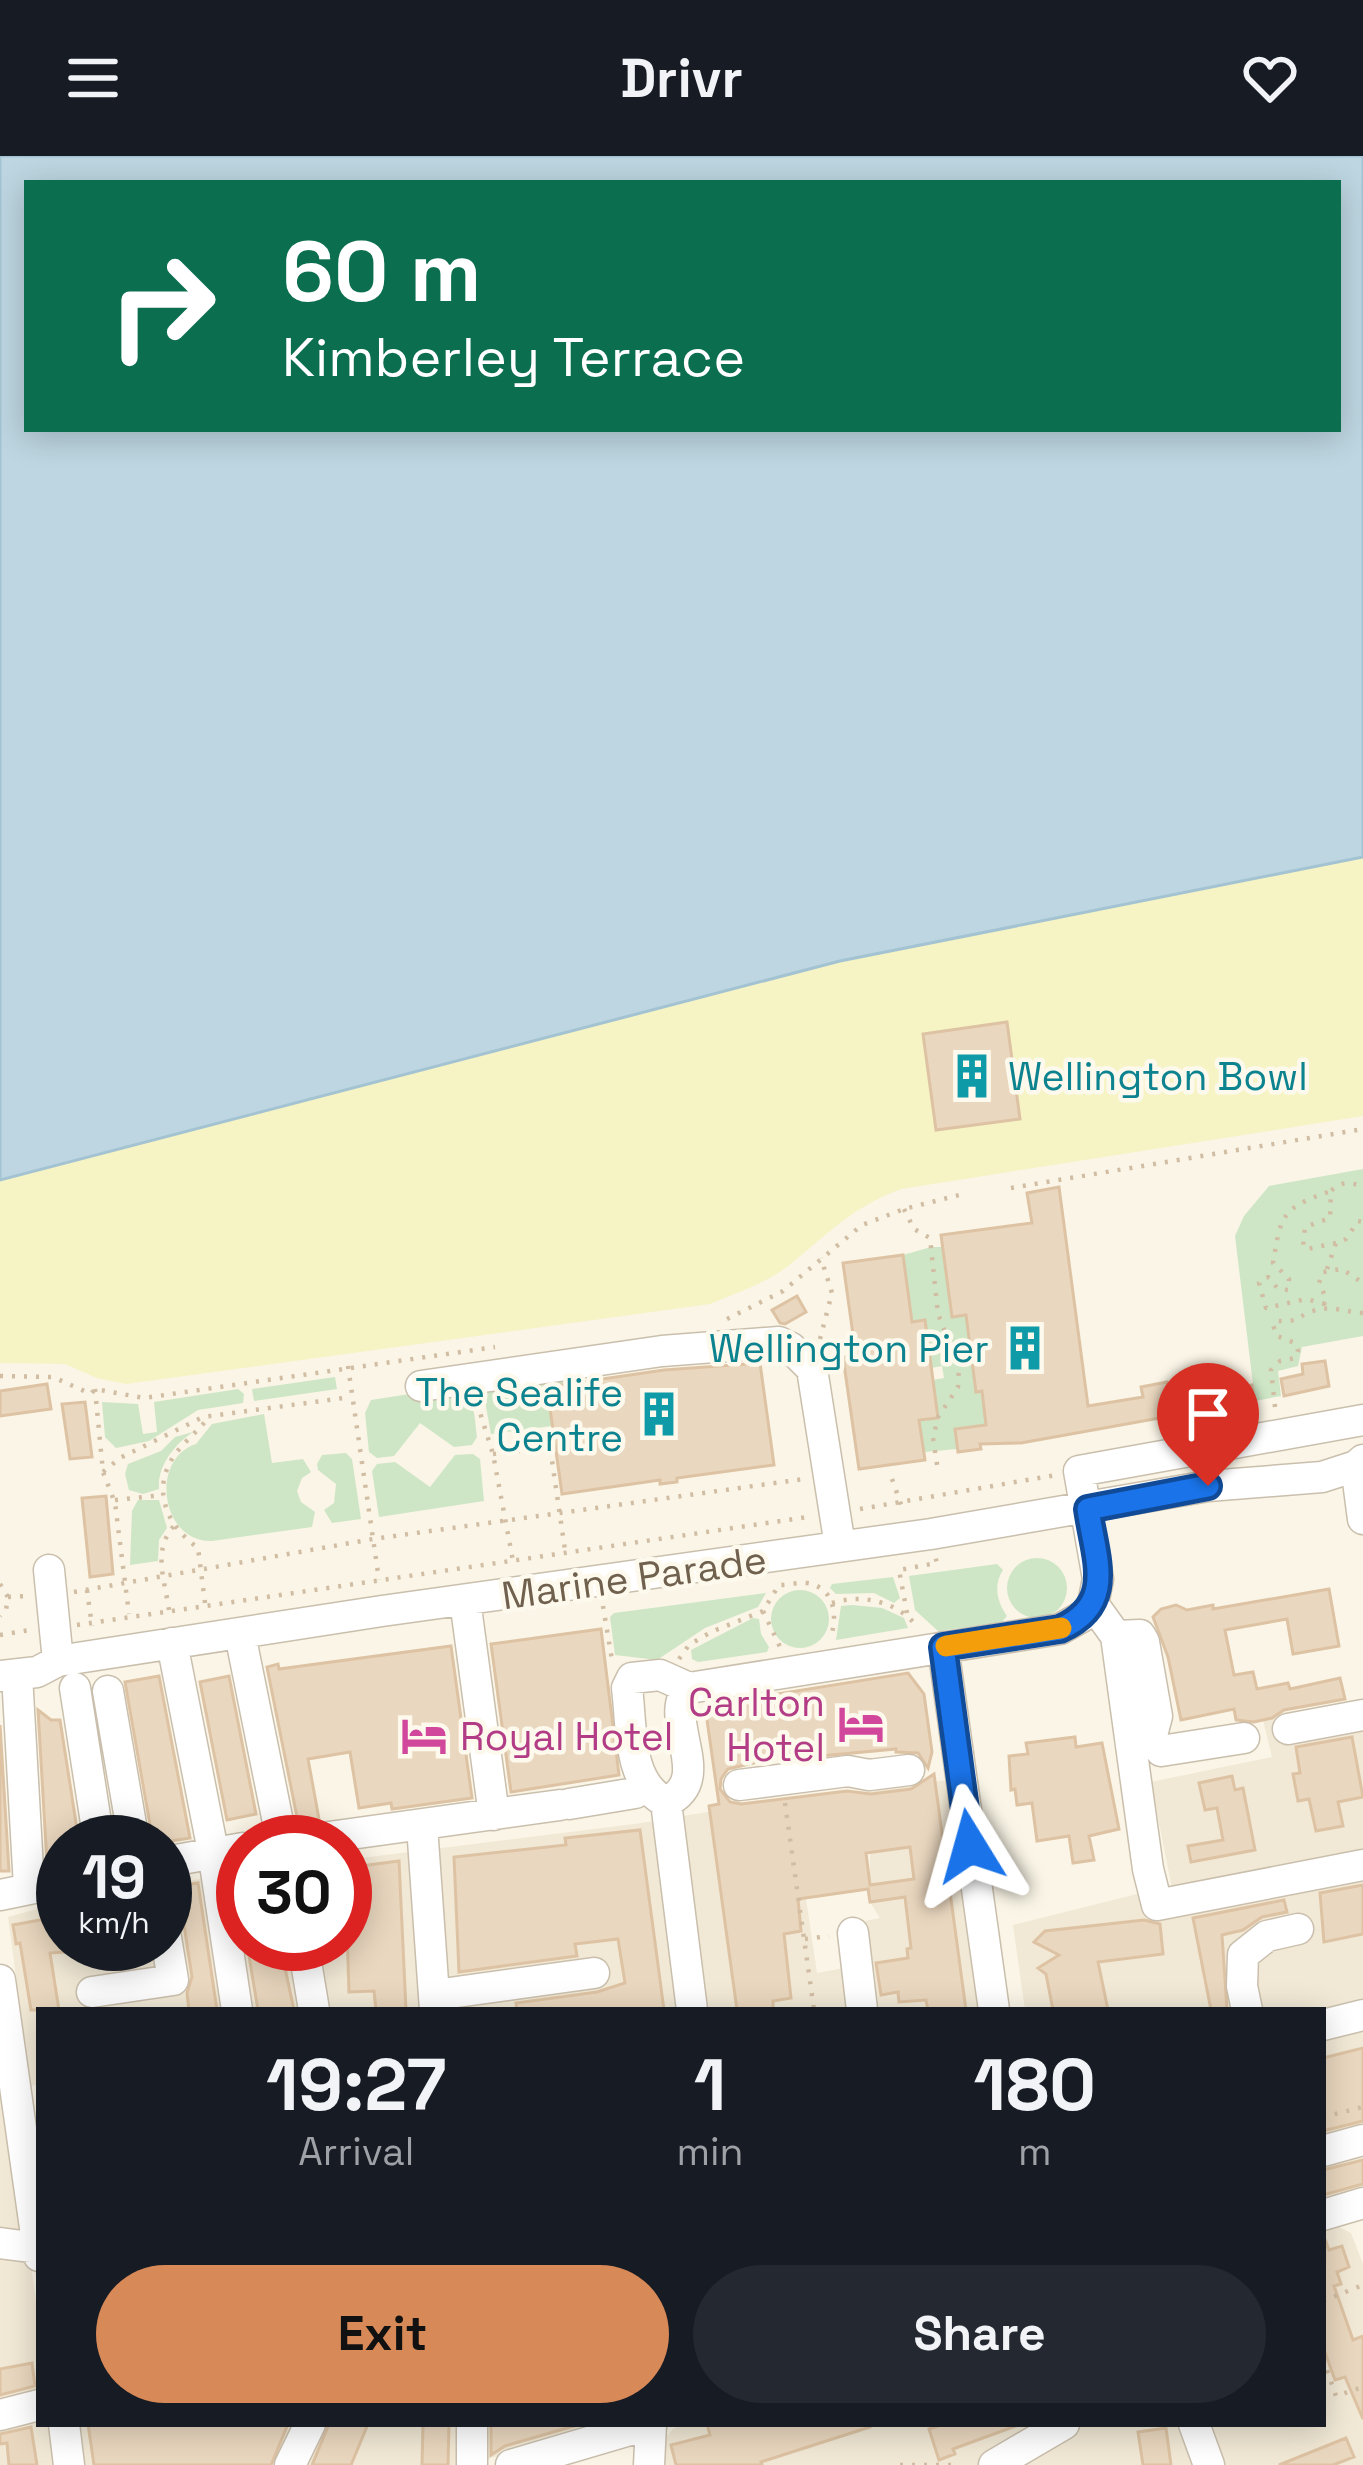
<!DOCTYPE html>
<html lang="en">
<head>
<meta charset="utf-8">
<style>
	:root { --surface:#171b24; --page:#242831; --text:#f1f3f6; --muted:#9ea1a6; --accent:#d78958 }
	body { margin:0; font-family:"Space Grotesk",sans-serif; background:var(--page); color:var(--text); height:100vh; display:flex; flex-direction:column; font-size:45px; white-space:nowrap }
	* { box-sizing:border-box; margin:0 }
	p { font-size:39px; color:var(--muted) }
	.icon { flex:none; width:66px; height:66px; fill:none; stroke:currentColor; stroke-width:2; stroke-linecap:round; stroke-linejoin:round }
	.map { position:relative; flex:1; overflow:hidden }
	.drawer { position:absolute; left:36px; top:1851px; width:1290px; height:420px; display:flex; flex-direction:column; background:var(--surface); border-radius:0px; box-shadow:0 6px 30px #0003 }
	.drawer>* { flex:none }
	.top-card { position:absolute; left:24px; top:24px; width:1317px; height:252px; border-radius:0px; box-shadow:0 6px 30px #0003; background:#0b6e4f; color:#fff; overflow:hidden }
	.speed { position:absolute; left:36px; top:1659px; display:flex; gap:24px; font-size:60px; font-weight:700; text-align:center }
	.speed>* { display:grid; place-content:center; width:156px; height:156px; border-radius:50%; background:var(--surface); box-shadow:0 6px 30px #0003; line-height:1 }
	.speed small { font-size:30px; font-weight:400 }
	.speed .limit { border:18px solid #d22; background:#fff; color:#111 }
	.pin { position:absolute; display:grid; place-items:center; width:102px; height:102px; color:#fff; margin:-123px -51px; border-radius:50% 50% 50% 0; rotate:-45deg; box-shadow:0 0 12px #0007 }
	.pin .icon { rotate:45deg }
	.me { position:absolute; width:132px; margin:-66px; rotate:352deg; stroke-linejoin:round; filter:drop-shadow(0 0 9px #0008) }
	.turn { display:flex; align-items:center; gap:42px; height:252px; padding:0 60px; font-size:54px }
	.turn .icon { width:156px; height:156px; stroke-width:2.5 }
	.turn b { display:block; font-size:84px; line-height:102px }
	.eta { display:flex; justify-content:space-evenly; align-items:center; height:204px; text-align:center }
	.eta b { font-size:72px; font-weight:600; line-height:84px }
	.cta { display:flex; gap:24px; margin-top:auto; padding:24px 60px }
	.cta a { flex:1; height:138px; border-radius:72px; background:var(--accent); color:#111; font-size:48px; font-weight:600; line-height:138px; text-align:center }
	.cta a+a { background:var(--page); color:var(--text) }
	header { display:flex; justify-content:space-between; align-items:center; height:156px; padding:0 60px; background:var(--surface); font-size:54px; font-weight:600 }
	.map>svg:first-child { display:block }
	.residential { fill:#f1e8d5 }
	.green { fill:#cee6c6 }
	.sand { fill:#f6f3c4 }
	.water { fill:#bdd6e1; stroke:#a4c3d2; stroke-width:3; fill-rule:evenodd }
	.building { fill:#ead7bf; stroke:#ddc3a3; stroke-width:3; fill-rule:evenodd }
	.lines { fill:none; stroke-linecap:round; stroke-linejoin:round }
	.minor-casing { stroke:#cabfad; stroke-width:33 }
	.path { stroke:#d1bda4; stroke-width:4.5; stroke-dasharray:3 9; stroke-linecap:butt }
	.minor { stroke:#fff; stroke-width:30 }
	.route-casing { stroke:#114b97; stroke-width:30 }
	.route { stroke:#1a73e8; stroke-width:21 }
	.slow { stroke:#f59e0b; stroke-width:21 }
	.labels { text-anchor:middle; stroke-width:9; stroke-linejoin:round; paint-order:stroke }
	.culture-label { font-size:39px; fill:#0d838f; stroke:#fdf9ec; text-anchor:end }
	.street-label { font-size:39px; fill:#70604e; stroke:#fdf9ec }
	.hotel-label { font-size:39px; fill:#b23c85; stroke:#fdf9ec; text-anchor:end }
</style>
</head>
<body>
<header><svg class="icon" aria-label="menu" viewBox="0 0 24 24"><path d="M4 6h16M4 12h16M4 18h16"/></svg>Drivr<svg class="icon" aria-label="heart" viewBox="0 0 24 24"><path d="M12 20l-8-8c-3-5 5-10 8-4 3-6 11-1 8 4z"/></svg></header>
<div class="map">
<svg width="1363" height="2309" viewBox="0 0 1363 2309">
	<rect width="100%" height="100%" fill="#faf5e6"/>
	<path class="residential" d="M 1346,1549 L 1363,1549 L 1363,1844 L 1321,1854 L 1025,1854 L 1013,1769 L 1153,1734 L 1177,1758 L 1151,1626 L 1272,1601 L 1263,1564 Z
		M 948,1624 L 983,1854 L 39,1854 L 39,1928 L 31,1930 L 8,1761 L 63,1746 L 63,1788 L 165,1788 L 165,1728 L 243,1717 L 243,1788 L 345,1788 L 345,1704 L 642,1667 L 791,1642 L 817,1817 L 871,1807 L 865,1765 L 880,1762 L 870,1746 L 870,1633 Z
		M 1363,1873 L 1363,2034 L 1323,2046 L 1323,1883 Z
		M 0,1879 L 39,2169 L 39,2268 L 52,2268 L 57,2309 L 0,2309 Z
		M 1339,2071 L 1351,2077 L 1363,2108 L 1363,2309 L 663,2309 L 666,2281 L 674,2272 L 688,2268 L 1323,2268 L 1323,2076 Z
		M 72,2268 L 620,2268 L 463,2309 L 76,2309 Z"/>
	<path class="green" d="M 1363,1013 L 1363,1180 L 1302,1191 L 1298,1210 L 1278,1215 L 1281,1240 L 1255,1245 L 1235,1080 L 1244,1060 L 1269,1030 Z
		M 931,1091 L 942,1091 L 951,1160 L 966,1159 L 976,1235 L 982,1235 L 986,1269 L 955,1273 L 957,1293 L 924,1296 L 919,1264 L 925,1263 L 936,1249 L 933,1224 L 944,1222 L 942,1210 L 931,1212 L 912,1166 L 903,1099 Z
		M 567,1217 L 568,1227 L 547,1230 L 552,1270 L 491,1278 L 484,1240 L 487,1232 Z
		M 335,1221 L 337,1233 L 254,1245 L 252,1233 Z
		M 455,1231 C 476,1239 474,1260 477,1281 L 472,1289 L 454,1291 L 420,1267 L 394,1300 L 377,1302 L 369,1296 L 365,1257 L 371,1244 Z
		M 238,1233 L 244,1238 L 243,1247 L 198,1254 L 149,1285 L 116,1292 L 105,1281 L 102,1246 L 138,1248 L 143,1278 L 157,1276 L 154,1246 Z
		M 264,1258 L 272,1307 L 303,1303 L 311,1316 L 302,1322 L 297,1335 L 301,1346 L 315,1356 L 312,1371 L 212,1385 C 161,1387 149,1303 196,1288 L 212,1268 Z
		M 193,1276 C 175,1288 157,1310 159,1333 L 143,1338 L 129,1334 L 125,1318 L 128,1308 L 161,1295 L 175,1281 Z
		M 346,1297 L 352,1303 L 361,1363 L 332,1367 L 324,1354 L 334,1347 L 336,1328 L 318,1314 L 317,1308 L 322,1299 Z
		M 473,1298 L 480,1303 L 484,1345 L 379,1361 L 372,1315 L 377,1308 L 395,1306 L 430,1331 L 455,1299 Z
		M 138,1344 L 159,1344 L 167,1372 L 159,1384 L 158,1405 L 130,1409 L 132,1355 Z
		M1007 1432a30 30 0 1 1 60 0a30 30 0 1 1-60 0Z
		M 997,1408 L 1003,1414 C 993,1429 997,1446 1007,1460 L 1001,1467 L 938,1475 L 915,1454 L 909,1420 Z
		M 893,1421 L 900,1442 L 894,1447 L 874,1437 L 836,1438 L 830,1432 L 832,1428 Z
		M771 1463a29 29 0 1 1 58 0a29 29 0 1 1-58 0Z
		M 766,1437 L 758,1451 L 705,1472 L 657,1504 L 615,1499 L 610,1461 L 614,1457 Z
		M 852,1449 L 882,1452 L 904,1462 L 908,1472 L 836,1484 L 841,1450 Z
		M 753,1462 L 759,1463 L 761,1478 L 769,1491 L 767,1496 L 698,1506 L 692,1503 L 691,1494 Z"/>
	<path class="sand" d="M 1363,570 L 1363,960 L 901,1033 C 853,1051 831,1075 793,1106 C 770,1126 738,1136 710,1148 L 126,1228 L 97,1222 L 65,1208 L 0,1207 L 0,743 Z"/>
	<path class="water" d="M 0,0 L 1363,0 L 1363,701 L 840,805 L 0,1024 ZM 27,27 L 1338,27 L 1338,273 L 27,273 Z"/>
	<path class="building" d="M 1007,866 L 1020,963 L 936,974 L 923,878 Z
		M 1059,1031 L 1088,1250 L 1143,1241 L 1141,1231 L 1167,1226 L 1169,1234 L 1200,1229 L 1201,1238 L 1252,1229 L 1254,1245 L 1021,1287 L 980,1288 L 981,1293 L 958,1296 L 955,1273 L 986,1269 L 982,1235 L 976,1236 L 966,1159 L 952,1161 L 941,1079 L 1032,1067 L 1027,1037 Z
		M 903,1099 L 912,1166 L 925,1164 L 938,1262 L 919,1264 L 925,1304 L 859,1313 L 843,1201 L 856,1200 L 843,1107 Z
		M 797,1140 L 806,1156 L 785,1168 L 780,1167 L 772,1154 Z
		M 1325,1205 L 1329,1230 L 1284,1240 L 1281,1223 L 1303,1218 L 1302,1208 Z
		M 760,1207 L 774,1309 L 677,1322 L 677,1326 L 660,1328 L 660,1324 L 562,1338 L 547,1231 L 664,1214 Z
		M 47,1228 L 51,1253 L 0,1260 L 0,1235 Z
		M 85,1246 L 92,1301 L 70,1303 L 62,1248 Z
		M 106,1340 L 113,1418 L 90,1421 L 82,1342 Z
		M 1329,1433 L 1339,1490 L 1293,1498 L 1287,1463 L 1225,1474 L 1234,1519 L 1253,1516 L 1257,1533 L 1288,1527 L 1290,1533 L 1340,1522 L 1345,1543 L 1284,1554 L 1272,1562 L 1254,1566 L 1236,1564 L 1234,1553 L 1181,1564 L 1168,1501 L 1153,1461 L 1161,1453 L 1176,1449 L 1187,1454 L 1213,1449 L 1213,1453 Z
		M 601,1473 L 619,1619 L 511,1636 L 491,1488 Z
		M 451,1490 L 472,1642 L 392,1653 L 391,1647 L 359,1652 L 350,1596 L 308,1603 L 319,1663 L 298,1666 L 267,1511 L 278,1508 L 279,1513 Z
		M 908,1517 L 924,1538 L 932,1596 L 928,1612 L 918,1597 L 896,1596 L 896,1593 L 798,1602 L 798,1597 L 753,1603 L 754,1607 L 728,1613 L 721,1623 L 720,1633 L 730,1646 L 741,1648 L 847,1635 L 871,1638 L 911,1633 L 934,1618 L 966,1854 L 928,1854 L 926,1844 L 899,1846 L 898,1836 L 881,1839 L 876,1807 L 908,1802 L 907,1793 L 911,1792 L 905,1741 L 870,1746 L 868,1733 L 798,1743 L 801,1775 L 784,1778 L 791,1842 L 773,1845 L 773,1854 L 737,1854 L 709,1650 L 719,1648 L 707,1564 L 712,1552 L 715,1548 ZM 910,1691 L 914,1723 L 870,1729 L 866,1697 Z
		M 159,1520 L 190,1682 L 165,1686 L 153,1686 L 125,1526 Z
		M 229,1520 L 256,1658 L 227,1664 L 200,1526 Z
		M 38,1554 L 51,1564 L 60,1564 L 79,1686 L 63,1686 L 63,1705 L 47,1707 Z
		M 0,1569 L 9,1715 L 0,1715 Z
		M 1075,1581 L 1076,1591 L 1102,1587 L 1119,1673 L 1089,1680 L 1094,1704 L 1073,1707 L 1069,1680 L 1037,1685 L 1032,1647 L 1017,1649 L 1015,1633 L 1011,1634 L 1009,1600 L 1028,1598 L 1026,1587 Z
		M 1352,1581 L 1363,1641 L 1338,1646 L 1343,1670 L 1316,1675 L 1309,1643 L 1298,1645 L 1293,1618 L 1300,1617 L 1296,1591 Z
		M 1232,1620 L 1235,1634 L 1243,1632 L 1255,1694 L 1191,1706 L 1188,1690 L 1223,1684 L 1217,1652 L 1205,1654 L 1199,1627 Z
		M 640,1674 L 664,1854 L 517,1854 L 516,1847 L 597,1836 L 625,1827 L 618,1783 L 575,1788 L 577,1800 L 459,1816 L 454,1701 L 566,1689 L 565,1682 Z
		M 399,1705 L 406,1854 L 376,1854 L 374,1835 L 349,1836 L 345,1712 Z
		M 198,1727 L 217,1854 L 189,1854 L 187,1837 L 192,1821 L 178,1730 Z
		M 1363,1729 L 1363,1778 L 1324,1786 L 1320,1737 Z
		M 1284,1744 L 1287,1756 L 1262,1761 L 1243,1774 L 1222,1779 L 1227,1854 L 1211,1854 L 1193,1762 Z
		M 45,1763 L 46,1768 L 63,1766 L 63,1796 L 50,1797 L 59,1854 L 31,1854 L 20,1787 L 16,1788 L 13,1769 Z
		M 1144,1764 L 1160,1768 L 1163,1798 L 1098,1806 L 1108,1854 L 1053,1854 L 1046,1818 L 1038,1812 L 1059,1799 L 1034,1786 L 1045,1775 Z
		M 280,1789 L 294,1854 L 258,1854 L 248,1794 Z
		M 1363,1892 L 1363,1965 L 1323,1975 L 1323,1902 Z
		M 1363,2004 L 1363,2028 L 1323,2039 L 1323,2014 Z
		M 1325,2083 L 1329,2094 L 1342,2090 L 1349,2111 L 1337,2116 L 1341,2128 L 1334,2130 L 1353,2184 L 1363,2180 L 1363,2263 L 1345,2221 L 1335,2224 L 1323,2191 Z
		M 32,2207 L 35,2230 L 0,2239 L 0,2213 Z
		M 88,2268 L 288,2268 L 271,2309 L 94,2309 Z
		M 329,2268 L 368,2268 L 351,2309 L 312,2309 Z
		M 423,2268 L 449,2268 L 448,2309 L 422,2309 Z
		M 491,2268 L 581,2268 L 505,2290 L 491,2299 Z
		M 707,2268 L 869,2268 L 870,2271 L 761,2306 L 762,2309 L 676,2309 L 671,2289 L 710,2279 Z
		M 944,2268 L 1015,2268 L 1016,2270 L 953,2293 L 955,2298 L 939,2304 L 929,2273 Z
		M 31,2271 L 37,2309 L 9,2309 L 7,2287 L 0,2288 L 0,2278 Z
		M 1166,2272 L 1171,2309 L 1143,2309 L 1138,2276 Z
		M 1346,2282 L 1354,2301 L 1333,2309 L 1279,2309 Z"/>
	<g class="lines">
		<g class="minor-casing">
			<path id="minor" d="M 421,1230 L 662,1195 L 779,1186 L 791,1192 L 812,1213 L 840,1390
				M 1363,1264 L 1079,1315 L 1098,1423 L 1093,1448 L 1116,1480 L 1148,1713 L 1157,1749 L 1363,1709
				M 1356,1310 L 1363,1363
				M 49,1414 L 58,1505
				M 465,1444 L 494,1659
				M 240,1478 L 282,1686
				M 1116,1480 L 1140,1479 L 1144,1486 L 1157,1560 L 1151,1583
				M 172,1487 L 213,1695 L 237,1854
				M 943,1491 L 994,1854
				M 17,1519 L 29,1731
				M 0,1520 L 37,1516 L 58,1505 L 382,1455 L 931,1378 L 1208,1330 L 1322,1321 L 1356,1310 L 1363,1304
				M 75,1532 L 99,1686
				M 689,1532 L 660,1519 L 632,1522 L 627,1532 C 632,1570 627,1627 666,1646 C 717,1623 660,1563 689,1532 L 1060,1473 L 1085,1459 L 1093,1448
				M 108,1535 L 134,1686
				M 1288,1573 L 1363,1559
				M 1137,1584 L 1151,1583 L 1161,1595 L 1244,1582
				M 739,1629 L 848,1615 L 869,1619 L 909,1614
				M 666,1646 L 692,1854
				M 569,1648 L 635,1637 L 646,1631
				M 422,1670 L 435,1854
				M 293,1686 L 560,1649
				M 165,1706 L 243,1692
				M 0,1739 L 63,1726
				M 853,1777 L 862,1854
				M 303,1788 L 314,1854
				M 0,1824 L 39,2100
				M 92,1836 L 173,1824 L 165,1776
				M 435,1839 L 594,1817
				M 1247,1854 L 1242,1830 L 1243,1799 L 1267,1780 L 1298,1773
				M 1323,1869 L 1363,1859
				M 1323,1995 L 1363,1984
				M 1323,2059 L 1363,2047
				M 0,2087 L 38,2092
				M 0,2259 L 39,2249
				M 64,2268 L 69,2309
				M 1194,2268 L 1209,2309
				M 290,2309 L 310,2268
				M 472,2309 L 472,2268
				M 511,2309 L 650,2268
				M 649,2309 L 651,2268
				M 994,2309 L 1064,2268"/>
		</g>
		<path class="path" d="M 1011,1032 L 1363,973
			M 904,1053 L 914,1073 L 930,1082 L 938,1158 L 959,1211 L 958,1231 L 938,1261 L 933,1282 L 938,1315
			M 1336,1087 L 1307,1093 L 1303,1090 L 1305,1071 L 1330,1062 L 1331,1035 C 1340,1025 1352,1026 1363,1031
			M 1327,1113 L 1336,1087 L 1346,1083 L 1358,1065 L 1363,1066
			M 1325,1148 L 1306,1143 L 1266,1152 L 1259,1127 L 1268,1121 L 1278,1133 L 1288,1134 L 1289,1123 L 1273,1107 C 1281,1059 1281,1052 1331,1035
			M 1324,1149 L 1326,1142 L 1319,1127 L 1323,1116 L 1342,1113 L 1363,1127
			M 727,1163 L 783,1135 L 862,1069 L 904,1053 L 967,1037
			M 820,1183 L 832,1137 L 821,1102
			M 348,1210 L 379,1424
			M 0,1220 L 53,1221 L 91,1238 L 95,1233 L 144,1242 L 495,1191
			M 95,1233 L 103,1316 L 115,1347 L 129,1458
			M 477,1247 L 493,1298 L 513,1405
			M 1275,1251 L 1271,1214 L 1280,1205 L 1295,1202 L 1298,1195 L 1295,1187 L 1277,1180 L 1273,1169 L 1276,1165 C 1305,1165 1291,1163 1313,1155 C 1330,1149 1347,1156 1363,1157
			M 493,1298 L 550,1291 L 565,1394
			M 103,1316 L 120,1302 L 203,1261 L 351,1241
			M 892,1323 L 904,1357
			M 115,1344 L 163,1339
			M 860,1353 L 1056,1319
			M 0,1428 L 8,1441 L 6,1454 L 0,1460
			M 87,1434 L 92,1470
			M 74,1436 L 373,1383 L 804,1323
			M 8,1441 L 27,1440
			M 205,1447 L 198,1392 C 166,1369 150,1332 176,1297 C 186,1284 199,1274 209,1261
			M 832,1447 C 863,1437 899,1446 918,1472
			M 603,1450 L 612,1504
			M 169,1454 C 165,1425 152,1394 174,1370
			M 763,1455 L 781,1493
			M 907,1457 L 899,1414 L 937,1407 L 935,1400
			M 77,1469 L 808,1361
			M 0,1479 L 30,1474
			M 679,1503 L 689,1489 L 711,1476 L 763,1455 L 779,1429 C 788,1429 804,1425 812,1428 C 837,1436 837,1464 830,1483
			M 785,1647 L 814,1854
			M 805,1783 L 829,1780
			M 1323,1961 L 1363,1951
			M 1323,2145 L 1363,2129
			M 1323,2203 L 1336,2240 L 1363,2231
			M 900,2309 L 954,2309"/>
		<use href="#minor" class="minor"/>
	</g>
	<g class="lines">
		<g class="route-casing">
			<path id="route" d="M 970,1690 L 943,1491 L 1060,1473 C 1117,1448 1095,1402 1088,1353 L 1208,1330"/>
		</g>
		<use href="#route" class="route"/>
		<path class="slow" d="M 946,1490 L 1061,1472"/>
	</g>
	<defs>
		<g id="building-bare" transform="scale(3.6)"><path d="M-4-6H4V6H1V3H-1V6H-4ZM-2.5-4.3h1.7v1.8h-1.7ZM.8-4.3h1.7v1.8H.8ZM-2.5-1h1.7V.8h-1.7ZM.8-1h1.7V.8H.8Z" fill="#0f9aa8" stroke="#fdf9ec" stroke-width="2.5" paint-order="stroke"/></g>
		<g id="hotel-bare" transform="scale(3.6)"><path d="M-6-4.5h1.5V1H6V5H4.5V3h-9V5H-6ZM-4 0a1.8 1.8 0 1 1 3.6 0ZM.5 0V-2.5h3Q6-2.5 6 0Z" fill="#d1479c" stroke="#fdf9ec" stroke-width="2.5" paint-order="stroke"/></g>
	</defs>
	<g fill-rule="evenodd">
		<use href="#building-bare" x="972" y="920"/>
		<use href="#building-bare" x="1025" y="1192"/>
		<use href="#building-bare" x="659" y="1258"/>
		<use href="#hotel-bare" x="861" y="1568"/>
		<use href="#hotel-bare" x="424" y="1580"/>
	</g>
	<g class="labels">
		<g class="culture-label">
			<text x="1008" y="934" text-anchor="start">Wellington Bowl</text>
			<text x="989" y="1206">Wellington Pier</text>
			<text x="623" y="1250">The Sealife<tspan x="623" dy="45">Centre</tspan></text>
		</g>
		<g class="street-label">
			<text transform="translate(634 1421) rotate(-8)" y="14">Marine Parade</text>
		</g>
		<g class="hotel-label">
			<text x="825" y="1560">Carlton<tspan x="825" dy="45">Hotel</tspan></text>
			<text x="460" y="1594" text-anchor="start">Royal Hotel</text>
		</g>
	</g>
</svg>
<div class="speed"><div>19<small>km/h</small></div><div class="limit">30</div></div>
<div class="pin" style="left:1208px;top:1330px;background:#d93025"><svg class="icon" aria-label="arrive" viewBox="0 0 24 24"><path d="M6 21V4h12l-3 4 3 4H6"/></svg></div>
<svg class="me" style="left:970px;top:1690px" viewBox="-20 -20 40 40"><path d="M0-17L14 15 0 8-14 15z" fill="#1a73e8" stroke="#fff" stroke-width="4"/></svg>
<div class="top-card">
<div class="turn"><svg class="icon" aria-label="right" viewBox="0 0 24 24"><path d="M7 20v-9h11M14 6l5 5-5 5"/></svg><div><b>60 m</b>Kimberley Terrace</div></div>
</div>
<section class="drawer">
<div class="eta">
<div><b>19:27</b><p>Arrival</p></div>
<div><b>1</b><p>min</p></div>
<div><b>180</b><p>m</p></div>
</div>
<div class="cta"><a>Exit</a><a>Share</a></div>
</section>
</div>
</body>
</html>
